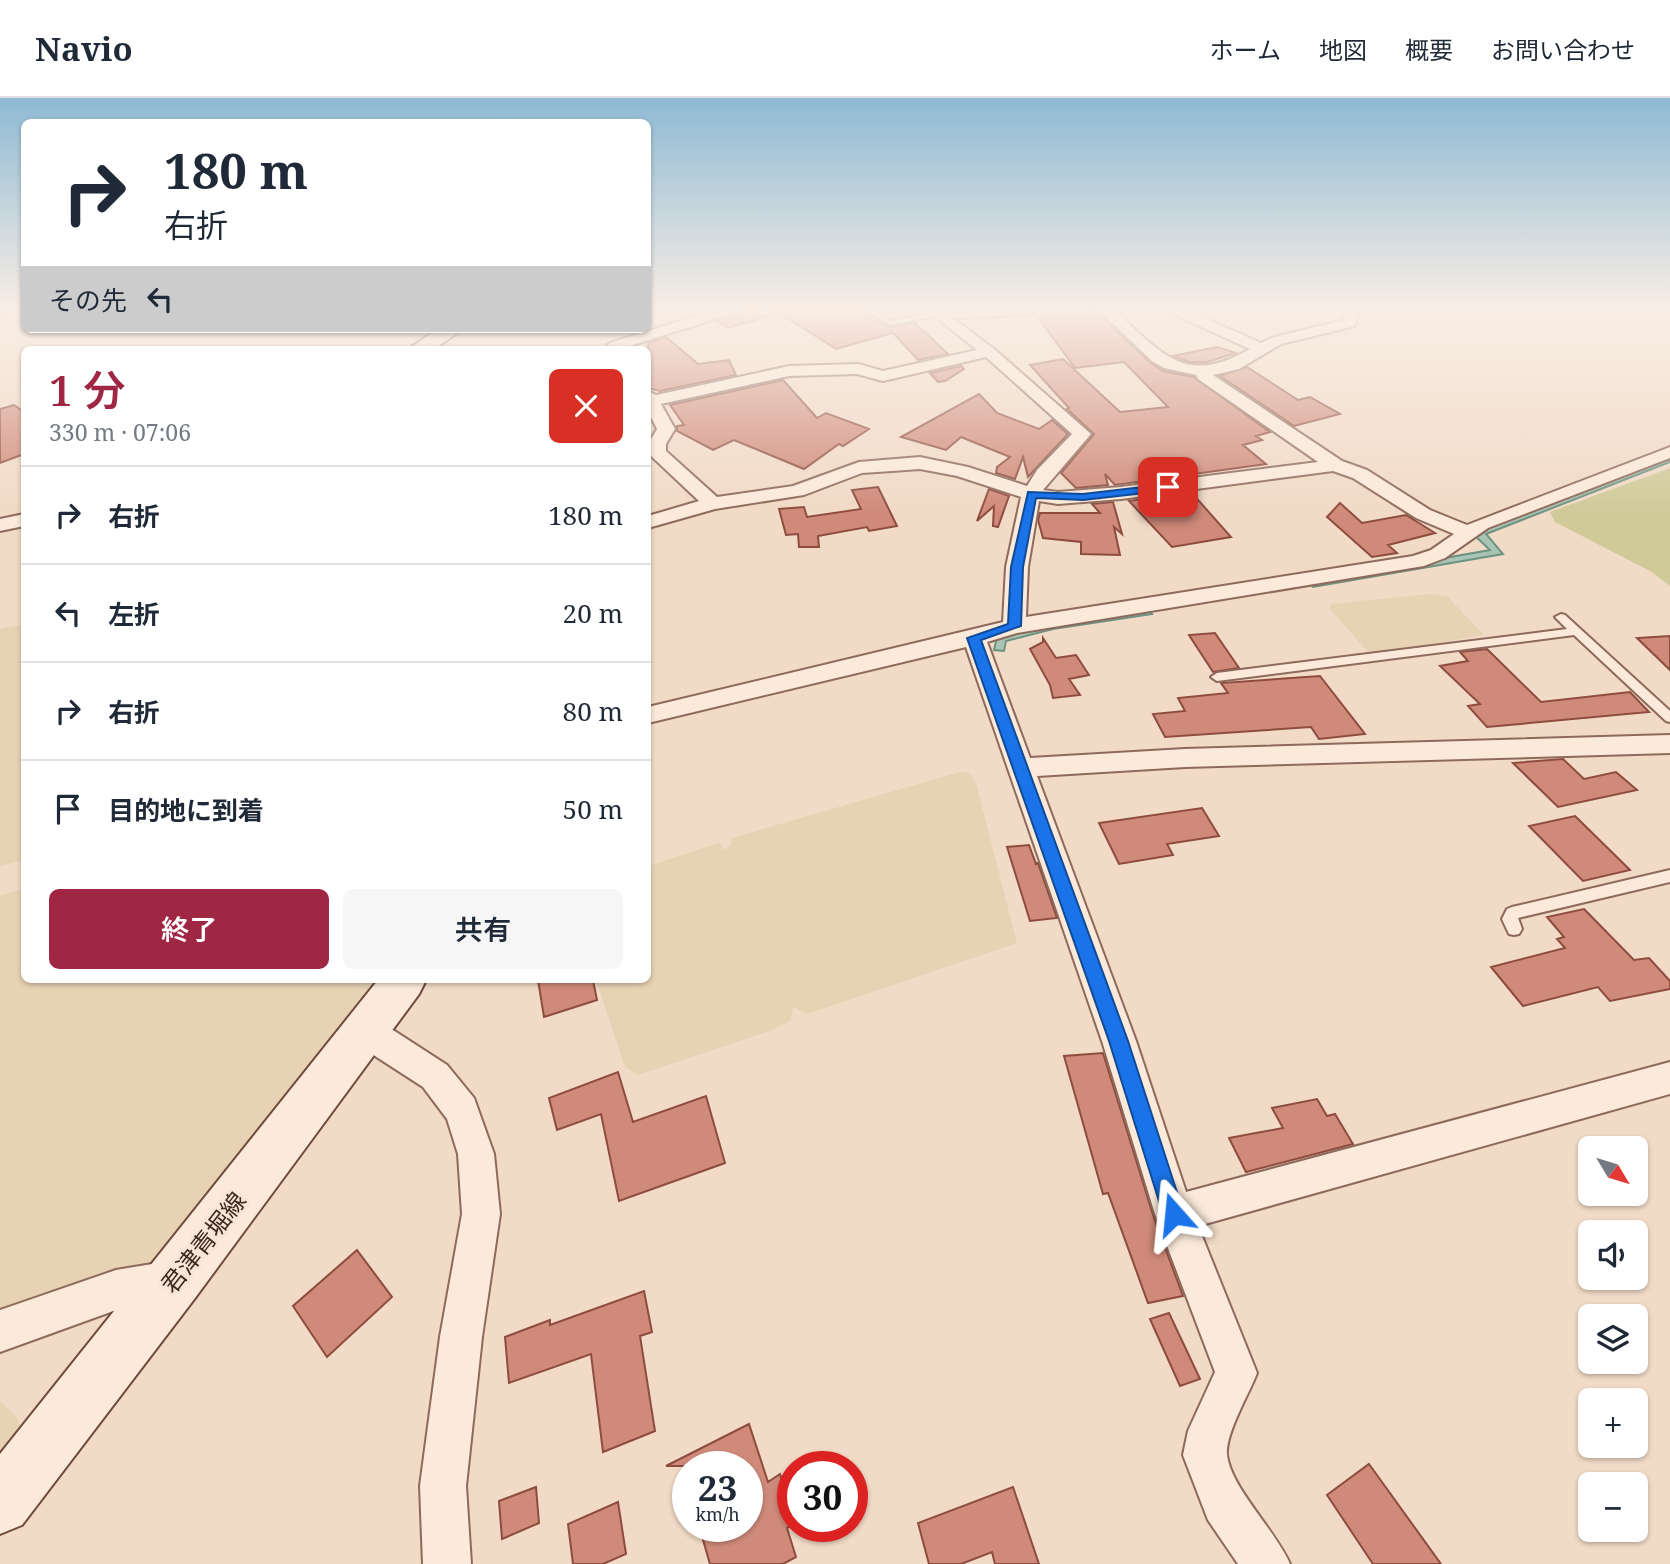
<!DOCTYPE html>
<html lang="ja">
<head>
<meta charset="utf-8">
<style>
	:root { --surface:#fff; --page:#f6f6f7; --text:#1f2937; --muted:#747a83; --line:#e0e1e3; --accent:#9f2744 }
	body { margin:0; font-family:"Noto Serif","Noto Sans JP",serif; background:var(--page); color:var(--text); height:100vh; display:flex; flex-direction:column; font-size:26px; white-space:nowrap }
	* { box-sizing:border-box; margin:0 }
	p { font-size:23px; color:var(--muted) }
	.icon { flex:none; width:38px; height:38px; fill:none; stroke:currentColor; stroke-width:2; stroke-linecap:round; stroke-linejoin:round }
	.map { position:relative; flex:1; overflow:hidden }
	.side { position:absolute; left:21px; top:248px; width:630px; height:637px; display:flex; flex-direction:column; background:var(--surface); border-radius:10px; box-shadow:0 2px 5px #0004 }
	.side>* { flex:none }
	.banner { position:absolute; left:21px; top:21px; width:630px; height:214px; border-radius:10px; box-shadow:0 2px 5px #0004; background:#fff; color:var(--text); overflow:hidden }
	.needle { width:46px; rotate:128deg }
	.buttons { position:absolute; left:1578px; top:1038px; display:grid; gap:14px }
	.buttons a { display:grid; place-items:center; width:70px; height:70px; border-radius:10px; background:var(--surface); box-shadow:0 2px 5px #0004; font-size:35px }
	.speed { position:absolute; left:672px; top:1353px; display:flex; gap:14px; font-size:35px; font-weight:700; text-align:center }
	.speed>* { display:grid; place-content:center; width:91px; height:91px; border-radius:50%; background:var(--surface); box-shadow:0 2px 5px #0004; line-height:1 }
	.speed small { font-size:18px; font-weight:400 }
	.speed .limit { border:10px solid #d22; background:#fff; color:#111 }
	.pin { position:absolute; display:grid; place-items:center; width:60px; height:60px; color:#fff; margin:-30px; border-radius:14px; box-shadow:0 4px 10px #0006 }
	.me { position:absolute; width:77px; margin:-38px; rotate:342deg; stroke-linejoin:round; filter:drop-shadow(0 0 5px #0008) }
	.turn { display:flex; align-items:center; gap:24px; height:147px; padding:0 28px; font-size:32px }
	.turn .icon { width:91px; height:91px; stroke-width:2.5 }
	.turn b { display:block; font-size:49px; line-height:60px }
	.then { display:flex; align-items:center; height:66px; padding:0 28px; background:#0003; gap:14px; font-size:26px }
	.round { display:grid; place-items:center; flex:none; width:74px; height:74px; border-radius:10px; background:var(--page) }
	.summary { display:flex; align-items:center; justify-content:space-between; height:119px; padding:0 28px }
	h1 { font-size:42px; font-weight:600; line-height:52px; color:var(--accent) }
	.action { display:flex; gap:14px; margin-top:auto; padding:14px 28px }
	.action a { flex:1; height:80px; border-radius:10px; background:var(--accent); color:#fff; font-size:28px; font-weight:600; line-height:80px; text-align:center }
	.action a+a { background:var(--page); color:var(--text) }
	ul { padding:0; list-style:none }
	li { display:flex; align-items:center; gap:21px; height:98px; padding:0 28px; border-top:2px solid var(--line) }
	li div { flex:1 }
	li b { display:block; font-size:26px }
	li em { font-style:normal }
	header { display:flex; align-items:center; gap:42px; box-sizing:border-box; height:98px; padding:0 35px; background:var(--surface); border-bottom:2px solid var(--line) }
	header strong { font-size:33px }
	nav { display:flex; gap:38px; margin-inline-start:auto; font-size:24px }
	.map>svg:first-child { display:block }
	.farmland { fill:#e7d3b3 }
	.green { fill:#d0ca99 }
	.water { fill:#a8c4b5; stroke:#6e9381; stroke-width:2 }
	.building { fill:#d08a7a; stroke:#8e4c3f; stroke-width:2 }
	.lines { fill:none; stroke-linecap:round; stroke-linejoin:round }
	.service-casing { stroke:#8d6a5b; stroke-width:4 }
	.minor-casing { stroke:#8d6a5b; stroke-width:4 }
	.secondary-casing { stroke:#6f4b3e; stroke-width:4 }
	.service { fill:#fbeada; fill-rule:evenodd }
	.minor { fill:#fbeada; fill-rule:evenodd }
	.secondary { fill:#fbeada; fill-rule:evenodd }
	.route { fill:#1a73e8; stroke:#114b97; stroke-width:2 }
	.labels { text-anchor:middle; stroke-width:6; stroke-linejoin:round; paint-order:stroke }
	.near-street-label { font-size:24px; fill:#3d271f; stroke:#f7e6d6 }
</style>
</head>
<body>
<header>
<strong>Navio</strong>
<nav><a>ホーム</a><a>地図</a><a>概要</a><a>お問い合わせ</a></nav>
</header>
<div class="map">
<svg width="1670" height="1466" viewBox="0 0 1670 1466">
	<rect width="100%" height="100%" fill="#f1dac6"/>
	<path class="farmland" d="M 1429,496 L 1447,498 L 1484,537 L 1387,554 L 1367,553 L 1329,510 L 1332,506 Z
		M 24,526 L 24,762 L 0,768 L 0,531 Z
		M 960,674 L 970,675 L 976,685 L 1017,845 L 807,916 L 793,909 L 791,922 L 775,931 L 638,977 L 625,969 L 596,882 L 648,882 L 648,768 L 719,745 L 725,752 L 731,747 L 732,740 Z
		M 24,791 L 24,882 L 382,882 L 156,1163 L 0,1217 L 0,797 Z
		M 0,1303 L 16,1318 L 24,1337 L 0,1372 Z"/>
	<path class="green" d="M 1670,370 L 1670,488 L 1652,474 L 1555,424 L 1550,414 Z"/>
	<path class="water" d="M 1670,358 L 1670,364 L 1486,436 L 1503,456 L 1313,489 L 1308,484 L 1490,452 L 1472,435 Z
		M 1148,511 L 1152,516 L 1053,531 L 1006,543 L 1004,553 L 994,552 L 997,539 L 1046,527 Z"/>
	<path class="building" d="M 745,210 L 860,210 L 889,229 L 915,225 L 948,256 L 918,262 L 893,235 L 836,251 L 779,215 L 728,230 L 716,223 L 741,215 Z
		M 1095,213 L 1151,265 L 1163,273 L 1194,279 L 1270,334 L 1256,338 L 1262,342 L 1243,347 L 1266,366 L 1115,387 L 1105,376 L 1108,387 L 1076,390 L 1061,375 L 1094,336 L 1067,311 L 1069,310 L 1030,267 L 1063,261 L 1120,314 L 1168,309 L 1124,264 L 1075,270 L 1039,221 Z
		M 666,239 L 698,266 L 729,262 L 736,277 L 660,293 L 648,290 L 648,245 Z
		M 1217,249 L 1236,255 L 1207,264 L 1190,264 L 1173,258 Z
		M 961,268 L 964,271 L 945,283 L 938,284 L 930,275 Z
		M 1247,269 L 1298,302 L 1310,299 L 1340,316 L 1294,328 L 1220,278 Z
		M 783,282 L 817,320 L 826,315 L 869,331 L 843,348 L 839,346 L 804,371 L 734,342 L 713,352 L 677,333 L 677,328 L 684,327 L 670,307 Z
		M 979,296 L 997,315 L 1039,331 L 1052,322 L 1068,336 L 1028,379 L 1023,359 L 1015,381 L 996,375 L 997,369 L 1010,359 L 961,339 L 946,352 L 901,339 Z
		M 14,307 L 24,314 L 24,356 L 0,365 L 0,311 Z
		M 878,389 L 897,428 L 869,433 L 867,429 L 818,438 L 819,449 L 799,449 L 798,436 L 786,437 L 779,411 L 804,409 L 807,419 L 861,411 L 852,392 Z
		M 989,391 L 1009,398 L 998,429 L 993,428 L 994,408 L 977,423 Z
		M 1191,394 L 1231,439 L 1172,449 L 1129,403 Z
		M 1113,404 L 1122,436 L 1114,429 L 1120,457 L 1081,456 L 1081,444 L 1043,440 L 1038,422 L 1040,415 L 1100,415 L 1092,406 Z
		M 1340,405 L 1362,425 L 1406,417 L 1435,435 L 1388,447 L 1397,455 L 1372,459 L 1327,419 Z
		M 1215,535 L 1239,570 L 1213,574 L 1189,537 Z
		M 1670,538 L 1670,572 L 1637,540 Z
		M 1043,540 L 1056,560 L 1076,557 L 1089,577 L 1069,581 L 1080,597 L 1053,600 L 1050,587 L 1030,551 L 1043,544 Z
		M 1487,551 L 1541,604 L 1630,594 L 1649,614 L 1487,629 L 1468,608 L 1480,606 L 1440,568 L 1468,563 L 1460,554 Z
		M 1320,578 L 1365,636 L 1319,641 L 1311,629 L 1165,639 L 1153,616 L 1185,613 L 1178,600 L 1228,595 L 1221,585 Z
		M 1563,661 L 1584,681 L 1616,674 L 1637,692 L 1558,709 L 1513,665 Z
		M 1202,710 L 1219,738 L 1167,746 L 1173,757 L 1119,766 L 1099,725 Z
		M 1575,718 L 1630,772 L 1583,783 L 1529,728 Z
		M 1029,747 L 1036,766 L 1038,765 L 1057,820 L 1030,823 L 1007,749 Z
		M 1584,811 L 1634,862 L 1649,860 L 1670,883 L 1670,891 L 1610,903 L 1598,889 L 1523,908 L 1491,869 L 1565,850 L 1557,841 L 1564,839 L 1547,819 Z
		M 538,882 L 593,882 L 597,902 L 544,919 Z
		M 1103,955 L 1153,1117 L 1183,1198 L 1148,1205 L 1108,1095 L 1103,1096 L 1064,958 Z
		M 618,974 L 633,1024 L 706,998 L 725,1065 L 619,1103 L 601,1016 L 557,1032 L 549,1000 Z
		M 1317,1001 L 1327,1018 L 1335,1016 L 1353,1046 L 1246,1074 L 1229,1040 L 1283,1030 L 1272,1010 Z
		M 357,1152 L 392,1199 L 327,1259 L 293,1208 Z
		M 644,1193 L 652,1234 L 640,1238 L 655,1333 L 603,1354 L 591,1256 L 509,1285 L 505,1239 L 550,1222 L 550,1227 Z
		M 1169,1215 L 1200,1281 L 1180,1288 L 1150,1221 Z
		M 749,1326 L 768,1384 L 780,1376 L 793,1415 L 793,1427 L 787,1430 L 796,1459 L 783,1466 L 710,1466 L 699,1428 L 747,1428 L 747,1368 L 666,1368 Z
		M 1369,1366 L 1441,1466 L 1373,1466 L 1327,1397 Z
		M 536,1389 L 539,1425 L 502,1441 L 499,1403 Z
		M 1013,1389 L 1039,1466 L 995,1466 L 992,1454 L 961,1466 L 929,1466 L 918,1425 Z
		M 618,1404 L 626,1456 L 603,1466 L 573,1466 L 568,1426 Z"/>
	<g class="lines">
		<g class="service-casing">
			<path id="service" d="M 862,210 L 870,210 L 891,223 L 939,214 L 943,216 L 890,227 Z
				M 1561,516 L 1565,517 L 1670,613 L 1670,624 L 1666,623 L 1574,537 L 1217,583 L 1211,579 L 1217,575 L 1567,531 L 1555,519 Z
				M 1670,772 L 1670,784 L 1518,820 L 1522,831 L 1519,836 L 1514,837 L 1509,836 L 1502,821 L 1507,811 L 1512,809 Z"/>
		</g>
		<g class="minor-casing">
			<path id="minor" d="M 0,210 L 14,210 L 0,216 Z
				M 721,210 L 742,210 L 740,213 L 620,251 L 610,251 L 607,248 L 610,245 Z
				M 988,210 L 1092,210 L 1085,214 L 953,220 L 994,251 L 1091,336 L 1043,392 L 1058,394 L 1121,389 L 1318,364 L 1198,281 L 1196,277 L 1164,270 L 1152,263 L 1097,210 L 1112,210 C 1160,253 1183,290 1250,251 L 1166,213 L 1164,210 L 1182,210 L 1261,245 L 1271,240 L 1343,222 L 1346,210 L 1360,210 L 1355,228 L 1281,246 L 1239,271 L 1213,277 L 1342,363 L 1367,372 L 1430,412 L 1467,427 L 1670,349 L 1670,360 L 1488,430 L 1445,460 L 1424,468 L 1017,535 L 987,544 L 1030,660 L 1185,651 L 1670,637 L 1670,655 L 1185,669 L 1037,678 L 1136,943 L 1186,1094 L 1670,964 L 1670,996 L 1198,1128 L 1257,1275 C 1249,1296 1225,1336 1227,1357 C 1231,1390 1276,1433 1290,1466 L 1238,1466 L 1208,1422 L 1183,1357 L 1188,1333 L 1215,1274 L 1155,1116 L 1102,943 L 966,549 L 648,625 L 648,609 L 1003,524 L 1006,469 L 1021,399 L 957,378 L 920,371 L 892,373 L 862,375 L 804,397 L 715,411 L 648,430 L 648,418 L 699,403 L 648,355 L 648,346 L 657,331 L 648,313 L 648,293 L 656,297 L 789,268 L 858,266 L 883,273 L 977,252 L 932,216 L 939,212 ZM 986,259 L 1072,336 L 1037,372 L 1027,388 L 968,369 L 920,359 L 859,364 L 793,388 L 717,399 L 666,353 L 666,346 L 675,331 L 661,306 L 789,278 L 857,276 L 883,283 ZM 1333,373 L 1353,380 L 1416,420 L 1454,436 L 1431,452 L 1413,458 L 1026,519 L 1028,469 L 1039,403 L 1058,406 L 1121,401 Z
				M 24,416 L 24,428 L 0,433 L 0,421 Z
				M 367,919 L 379,923 L 447,967 L 474,1000 L 494,1056 L 500,1116 L 482,1239 L 466,1388 L 471,1466 L 423,1466 L 420,1388 L 440,1239 L 462,1116 L 458,1056 L 447,1021 L 423,989 L 355,945 L 350,934 L 355,923 Z
				M 170,1163 L 184,1169 L 190,1183 L 184,1197 L 170,1203 L 116,1212 L 0,1254 L 0,1212 L 116,1172 Z"/>
		</g>
		<g class="secondary-casing">
			<path id="secondary" d="M 438,231 L 463,231 L 433,252 L 407,252 Z
				M 378,882 L 426,882 L 419,896 L 195,1200 L 22,1427 L 0,1436 L 0,1356 Z"/>
		</g>
		<use href="#service" class="service"/>
		<use href="#minor" class="minor"/>
		<use href="#secondary" class="secondary"/>
	</g>
	<linearGradient id="sky" x2="0" y2="1"><stop stop-color="#8ebad4"/><stop offset="0.51" stop-color="#f9eee5"/><stop offset="1" stop-color="#f9eee5" stop-opacity="0"/></linearGradient>
	<rect width="1670" height="415" fill="url(#sky)"/>
	<path class="route" d="M 1168,386 L 1173,389 L 1171,392 L 1083,402 L 1036,400 L 1023,469 L 1021,528 L 981,542 L 1128,943 L 1184,1116 L 1181,1124 L 1174,1127 L 1166,1124 L 1163,1116 L 1109,943 L 967,540 L 1008,526 L 1011,469 L 1028,394 L 1083,396 Z"/>
	<g class="labels">
		<g class="near-street-label">
			<text transform="translate(204 1145) rotate(-52)" y="8">君津青堀線</text>
		</g>
	</g>
</svg>
<div class="buttons">
<a><svg class="needle" viewBox="-14 -14 28 28"><path d="M0-13l5 13h-10z" fill="#e53935"/><path d="M0 13l5-13h-10z" fill="#747a83"/></svg></a>
<a><svg class="icon" aria-label="sound" viewBox="0 0 24 24"><path d="M4 9h4l5-4v14l-5-4H4zM17 9q2 3 0 6"/></svg></a>
<a><svg class="icon" aria-label="layers" viewBox="0 0 24 24"><path d="M12 4l9 5-9 5-9-5zM3 14l9 5 9-5"/></svg></a>
<a>+</a>
<a>−</a>
</div>
<div class="speed"><div>23<small>km/h</small></div><div class="limit">30</div></div>
<div class="pin" style="left:1168px;top:389px;background:#d93025"><svg class="icon" aria-label="arrive" viewBox="0 0 24 24"><path d="M6 21V4h12l-3 4 3 4H6"/></svg></div>
<svg class="me" style="left:1174px;top:1116px" viewBox="-20 -20 40 40"><path d="M0-17L14 15 0 8-14 15z" fill="#1a73e8" stroke="#fff" stroke-width="4"/></svg>
<div class="banner">
<div class="turn"><svg class="icon" aria-label="right" viewBox="0 0 24 24"><path d="M7 20v-9h11M14 6l5 5-5 5"/></svg><div><b>180 m</b>右折</div></div>
<div class="then">その先<svg class="icon" aria-label="left" viewBox="0 0 24 24"><path d="M17 20v-9H6M10 6l-5 5 5 5"/></svg></div>
</div>
<section class="side">
<div class="summary"><div><h1>1 分</h1><p>330 m · 07:06</p></div><a class="round" style="background:#d93025;color:#fff"><svg class="icon" aria-label="close" viewBox="0 0 24 24"><path d="M6 6l12 12M18 6L6 18"/></svg></a></div>
<ul>
<li><svg class="icon" aria-label="right" viewBox="0 0 24 24"><path d="M7 20v-9h11M14 6l5 5-5 5"/></svg><div><b>右折</b></div><em>180 m</em></li>
<li><svg class="icon" aria-label="left" viewBox="0 0 24 24"><path d="M17 20v-9H6M10 6l-5 5 5 5"/></svg><div><b>左折</b></div><em>20 m</em></li>
<li><svg class="icon" aria-label="right" viewBox="0 0 24 24"><path d="M7 20v-9h11M14 6l5 5-5 5"/></svg><div><b>右折</b></div><em>80 m</em></li>
<li><svg class="icon" aria-label="arrive" viewBox="0 0 24 24"><path d="M6 21V4h12l-3 4 3 4H6"/></svg><div><b>目的地に到着</b></div><em>50 m</em></li>
</ul>
<div class="action"><a>終了</a><a>共有</a></div>
</section>
</div>
</body>
</html>
